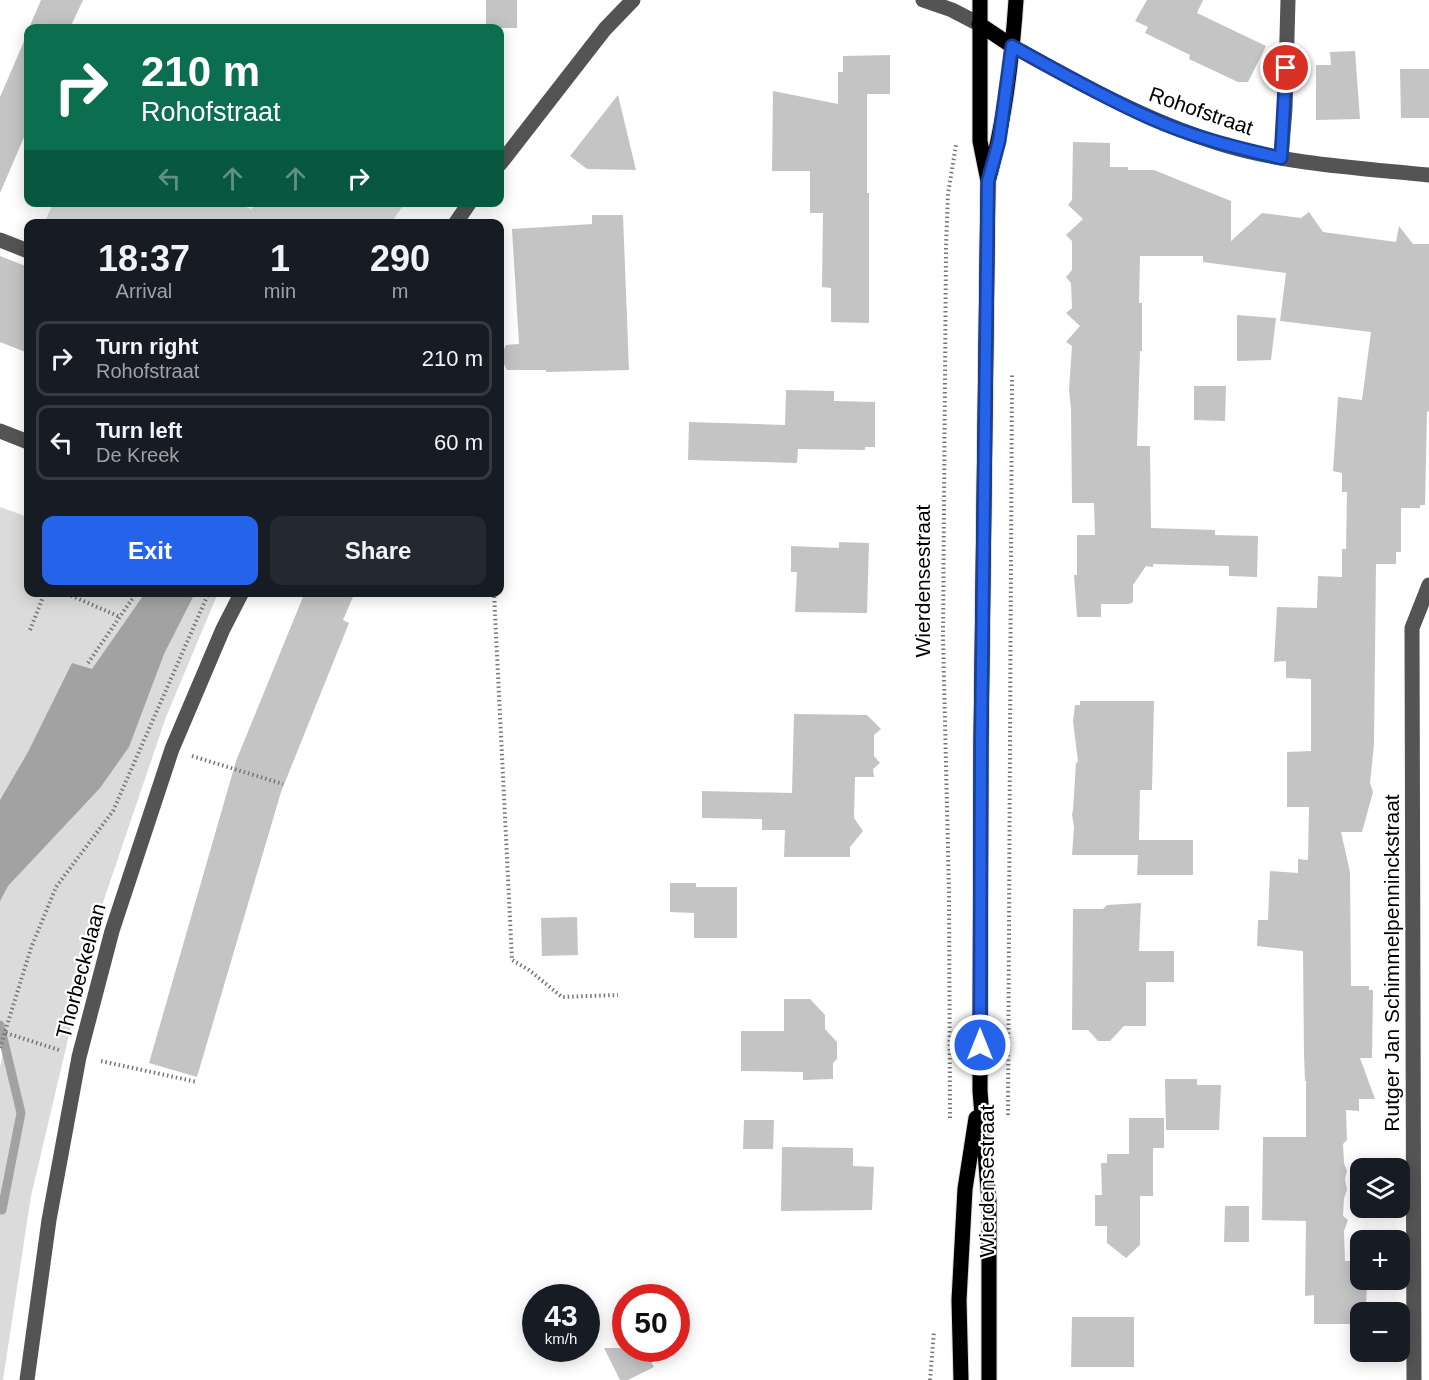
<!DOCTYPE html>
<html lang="en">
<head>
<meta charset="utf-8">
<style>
	:root { --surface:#171b24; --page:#242831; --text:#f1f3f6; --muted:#9ea1a6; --line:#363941; --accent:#2563eb }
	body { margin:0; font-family:Arial,sans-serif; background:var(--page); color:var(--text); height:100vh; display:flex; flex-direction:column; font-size:22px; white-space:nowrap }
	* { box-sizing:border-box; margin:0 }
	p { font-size:20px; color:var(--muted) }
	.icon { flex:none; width:33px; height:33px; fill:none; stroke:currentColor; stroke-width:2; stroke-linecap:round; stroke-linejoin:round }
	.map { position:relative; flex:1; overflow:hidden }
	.sheet { position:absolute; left:24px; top:219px; width:480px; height:378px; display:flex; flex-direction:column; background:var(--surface); border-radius:12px; box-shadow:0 3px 15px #0003 }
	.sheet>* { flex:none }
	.guide { position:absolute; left:24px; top:24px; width:480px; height:183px; border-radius:12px; box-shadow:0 3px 15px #0003; background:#0b6e4f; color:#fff; overflow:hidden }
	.tools { position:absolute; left:1350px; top:1158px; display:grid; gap:12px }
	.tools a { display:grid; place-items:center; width:60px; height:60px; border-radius:12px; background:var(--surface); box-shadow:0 3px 15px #0003; font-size:30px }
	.speed { position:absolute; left:522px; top:1284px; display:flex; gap:12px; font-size:30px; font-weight:700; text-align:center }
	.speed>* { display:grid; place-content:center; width:78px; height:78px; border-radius:50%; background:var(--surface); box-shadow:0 3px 15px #0003; line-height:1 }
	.speed small { font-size:15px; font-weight:400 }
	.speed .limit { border:9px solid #d22; background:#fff; color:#111 }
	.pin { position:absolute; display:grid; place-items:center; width:51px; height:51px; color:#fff; margin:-26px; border:3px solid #fff; border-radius:50%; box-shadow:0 2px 6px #0007 }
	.me { position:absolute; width:66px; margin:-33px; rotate:0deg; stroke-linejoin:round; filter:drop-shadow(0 0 4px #0008) }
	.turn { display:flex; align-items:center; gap:21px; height:126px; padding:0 18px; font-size:27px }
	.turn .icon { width:78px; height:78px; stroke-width:2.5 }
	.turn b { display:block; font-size:42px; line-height:51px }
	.lanes { display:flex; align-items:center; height:57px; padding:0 18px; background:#0003; justify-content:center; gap:30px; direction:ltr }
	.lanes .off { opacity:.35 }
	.eta { display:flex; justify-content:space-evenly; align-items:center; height:102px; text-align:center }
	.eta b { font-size:36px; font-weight:600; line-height:42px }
	.action { display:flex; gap:12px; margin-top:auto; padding:12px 18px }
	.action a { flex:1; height:69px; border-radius:12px; background:var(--accent); color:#fff; font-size:24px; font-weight:600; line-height:69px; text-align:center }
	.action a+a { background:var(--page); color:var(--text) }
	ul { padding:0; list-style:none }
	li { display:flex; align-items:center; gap:18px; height:75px; margin:0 12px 9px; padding:0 6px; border:3px solid var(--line); border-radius:12px }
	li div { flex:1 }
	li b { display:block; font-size:22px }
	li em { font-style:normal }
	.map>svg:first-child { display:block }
	.green { fill:#dbdbdb }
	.water { fill:#a2a2a2 }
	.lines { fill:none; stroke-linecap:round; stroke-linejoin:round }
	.stream { stroke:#a2a2a2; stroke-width:9 }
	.building { fill:#c4c4c4 }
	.major-casing { stroke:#dbdbdb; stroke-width:17 }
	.path { stroke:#767676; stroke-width:4; stroke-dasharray:1.5 3; stroke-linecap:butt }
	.minor { stroke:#545454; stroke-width:15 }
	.major { stroke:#000; stroke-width:15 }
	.route-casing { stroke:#184099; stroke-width:15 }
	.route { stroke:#2563eb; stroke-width:10 }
	.labels { text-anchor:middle; stroke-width:4.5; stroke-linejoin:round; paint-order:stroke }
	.street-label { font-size:21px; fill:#000; stroke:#fff }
</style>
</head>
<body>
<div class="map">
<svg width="1429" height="1380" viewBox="0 0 1429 1380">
	<rect width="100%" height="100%" fill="#fff"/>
	<path class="green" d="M 233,202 L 251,209 L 261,202 L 405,203 L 391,223 L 44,224 L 53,203 Z
		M 0,507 L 28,517 L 28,592 L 218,593 L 166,717 L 94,929 L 31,1196 L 3,1380 L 0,1380 L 0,1067 L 6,1033 L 0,1032 Z"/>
	<path class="water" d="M 145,593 L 195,593 L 164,654 L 129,747 L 100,788 L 8,886 L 0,901 L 0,800 L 28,752 L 72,663 L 92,669 Z"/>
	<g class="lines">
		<path class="stream" d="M 0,1025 L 21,1113 L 2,1210"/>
	</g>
	<path class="building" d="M 41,0 L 83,0 L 70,28 L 29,28 Z
		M 486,0 L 517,0 L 517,28 L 486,28 Z
		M 1147,0 L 1203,0 L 1197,13 L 1266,46 L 1248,82 L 1238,82 L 1189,59 L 1190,55 L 1145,33 L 1148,27 L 1135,21 Z
		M 28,32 L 28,128 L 0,193 L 0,97 Z
		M 1355,51 L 1360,119 L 1316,120 L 1316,65 L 1331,65 L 1330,52 Z
		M 890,55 L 890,94 L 867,94 L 867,193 L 869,193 L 869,323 L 831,322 L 831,288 L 822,287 L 823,213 L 810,213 L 810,171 L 772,171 L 773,91 L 838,104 L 838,72 L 843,72 L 843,56 Z
		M 1400,69 L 1429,69 L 1429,118 L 1401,118 Z
		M 618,95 L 636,170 L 587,169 L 570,156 Z
		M 1073,142 L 1110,143 L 1110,167 L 1128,167 L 1128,170 L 1154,170 L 1231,201 L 1231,241 L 1262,213 L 1301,218 L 1309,212 L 1323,232 L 1396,242 L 1399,226 L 1413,244 L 1429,244 L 1429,412 L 1427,411 L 1425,505 L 1420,505 L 1420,508 L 1401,508 L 1401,552 L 1396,552 L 1396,564 L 1376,564 L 1374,744 L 1370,783 L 1373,792 L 1362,832 L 1341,832 L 1350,872 L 1351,986 L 1369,986 L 1369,990 L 1373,990 L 1372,1058 L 1360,1058 L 1375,1099 L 1359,1099 L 1359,1111 L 1346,1110 L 1347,1140 L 1343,1144 L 1344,1163 L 1347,1171 L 1345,1179 L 1347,1190 L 1344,1198 L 1343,1216 L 1348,1220 L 1344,1231 L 1345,1261 L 1360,1261 L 1360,1280 L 1367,1280 L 1366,1310 L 1360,1312 L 1360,1324 L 1314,1324 L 1314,1295 L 1305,1296 L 1306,1221 L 1262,1220 L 1263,1137 L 1306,1137 L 1306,1081 L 1305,1081 L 1304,1055 L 1303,951 L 1257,946 L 1258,920 L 1268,920 L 1270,871 L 1298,873 L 1298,859 L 1308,860 L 1309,807 L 1287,807 L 1287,752 L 1311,751 L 1311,679 L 1286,678 L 1286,661 L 1274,662 L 1277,607 L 1317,608 L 1318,576 L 1342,577 L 1342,549 L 1346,549 L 1347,492 L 1342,492 L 1342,473 L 1333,471 L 1338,397 L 1362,400 L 1371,332 L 1280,321 L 1286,273 L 1203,262 L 1203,256 L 1140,256 L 1139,303 L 1142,303 L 1142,351 L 1140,351 L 1137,446 L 1150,446 L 1151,528 L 1215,530 L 1215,535 L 1258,536 L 1257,577 L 1229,576 L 1229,566 L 1153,564 L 1153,567 L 1146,566 L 1133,585 L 1133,602 L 1129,604 L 1101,604 L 1101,617 L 1077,617 L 1074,575 L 1077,575 L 1077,535 L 1095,535 L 1094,503 L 1072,503 L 1071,409 L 1069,390 L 1072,346 L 1066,342 L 1080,326 L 1066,313 L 1072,308 L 1071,283 L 1066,277 L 1072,270 L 1072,241 L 1066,235 L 1083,219 L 1068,205 L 1072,200 Z
		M 592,215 L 623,215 L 629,370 L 546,372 L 546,370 L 507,370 L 500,357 L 506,345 L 519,344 L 512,229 L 592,224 Z
		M 0,256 L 28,267 L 28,353 L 0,342 Z
		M 1237,315 L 1276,318 L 1271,360 L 1237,361 Z
		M 1194,386 L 1226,386 L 1225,421 L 1194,420 Z
		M 786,390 L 834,391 L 834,401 L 875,402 L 875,447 L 865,447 L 865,450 L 798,449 L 797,463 L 688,460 L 689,422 L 785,425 Z
		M 839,542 L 869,543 L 867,613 L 795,612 L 797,572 L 791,572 L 791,546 L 839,548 Z
		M 305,592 L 355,592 L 343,620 L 349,623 L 281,792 L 197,1077 L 149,1063 L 236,761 Z
		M 1080,701 L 1154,701 L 1152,790 L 1140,790 L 1139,840 L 1193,840 L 1193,875 L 1137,875 L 1138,855 L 1072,855 L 1074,827 L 1072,814 L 1073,810 L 1076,763 L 1078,762 L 1073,721 L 1075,705 L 1080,705 Z
		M 794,714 L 867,715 L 881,729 L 874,735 L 874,756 L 880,763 L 873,769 L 874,777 L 855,777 L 854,818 L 863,831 L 850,847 L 850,857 L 784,857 L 785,830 L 762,830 L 762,819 L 702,818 L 702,791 L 792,793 Z
		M 670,883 L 696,883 L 696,887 L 737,887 L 737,938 L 694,938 L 694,913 L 670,912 Z
		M 1141,903 L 1139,951 L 1174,951 L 1174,982 L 1146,982 L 1146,1026 L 1124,1026 L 1110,1041 L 1098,1041 L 1088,1030 L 1072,1030 L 1073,909 L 1103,909 L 1107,905 Z
		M 577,917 L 578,955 L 542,956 L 541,918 Z
		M 784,999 L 810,999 L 825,1015 L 825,1029 L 837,1042 L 837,1059 L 833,1063 L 833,1079 L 803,1080 L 803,1072 L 741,1071 L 741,1031 L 784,1031 Z
		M 1165,1079 L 1197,1079 L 1197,1085 L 1221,1085 L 1219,1130 L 1166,1130 Z
		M 1129,1118 L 1164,1118 L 1164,1148 L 1153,1148 L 1153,1196 L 1140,1196 L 1140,1245 L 1126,1258 L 1107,1243 L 1107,1226 L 1095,1226 L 1095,1195 L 1102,1195 L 1101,1163 L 1107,1163 L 1107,1154 L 1129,1154 Z
		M 744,1120 L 774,1120 L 773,1149 L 743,1149 Z
		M 782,1147 L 853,1148 L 853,1166 L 874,1167 L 872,1210 L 781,1211 Z
		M 1225,1206 L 1249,1206 L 1249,1242 L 1224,1242 Z
		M 1072,1317 L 1134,1317 L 1134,1367 L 1071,1367 Z
		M 604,1348 L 644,1348 L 654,1367 L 628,1380 L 620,1380 Z"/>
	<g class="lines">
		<g class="major-casing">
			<path id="major" d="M 980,0 L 980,141 L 988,181 L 981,743 L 980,1091 L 989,1202 L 989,1380
				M 979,24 L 1012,46
				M 989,178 C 1005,120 1012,60 1016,0
				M 961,1380 L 959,1300 L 965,1189 L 976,1118"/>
		</g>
		<path class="path" d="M 63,592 L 120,617
			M 494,592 L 512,960 L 529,970 L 562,997 L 618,995
			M 30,630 L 45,592
			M 88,663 L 137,592
			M 192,756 L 283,784
			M 6,1033 L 59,1050
			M 0,1048 L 31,948 L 56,887 L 113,811 L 209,592
			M 101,1061 L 197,1082
			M 1008,1115 L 1012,373
			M 950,1118 L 949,891 L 943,637 L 946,248 L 948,194 L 956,145
			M 930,1380 L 934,1331"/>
		<path class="minor" d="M 923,0 L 952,10 L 979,24
			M 1012,46 C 1078,83 1145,120 1218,143 C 1284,164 1360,168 1429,175
			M 1281,158 L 1285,109 L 1288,0
			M 500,164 L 605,29 L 633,0
			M 455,224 L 470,202
			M 0,240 L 28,251
			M 0,431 L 28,442
			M 27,1380 L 49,1220 L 79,1057 L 112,931 L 172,749 L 223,629 L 242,592
			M 1414,1380 L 1412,628 L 1429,585"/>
		<use href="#major" class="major"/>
	</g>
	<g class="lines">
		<g class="route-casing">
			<path id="route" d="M 980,1045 L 981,743 L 988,181 L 999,141 L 1012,46 C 1057,71 1103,97 1150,118 C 1192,137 1237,148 1281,158 L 1286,68"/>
		</g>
		<use href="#route" class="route"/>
	</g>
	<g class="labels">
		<g class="street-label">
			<text transform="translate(1201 111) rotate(19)" y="7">Rohofstraat</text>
			<text transform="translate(923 581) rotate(-90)" y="7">Wierdensestraat</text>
			<text transform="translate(1392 963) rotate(-90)" y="7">Rutger Jan Schimmelpenninckstraat</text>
			<text transform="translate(81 971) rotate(-75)" y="7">Thorbeckelaan</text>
			<text transform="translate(987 1181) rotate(-90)" y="7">Wierdensestraat</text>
		</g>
	</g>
</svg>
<div class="tools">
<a><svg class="icon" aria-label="layers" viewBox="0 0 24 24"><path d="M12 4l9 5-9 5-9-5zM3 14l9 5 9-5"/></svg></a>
<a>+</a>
<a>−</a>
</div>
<div class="speed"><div>43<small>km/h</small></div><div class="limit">50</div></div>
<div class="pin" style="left:1286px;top:68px;background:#d93025"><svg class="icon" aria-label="arrive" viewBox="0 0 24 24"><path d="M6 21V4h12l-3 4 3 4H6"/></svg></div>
<svg class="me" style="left:980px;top:1045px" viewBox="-20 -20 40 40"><circle r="17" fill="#2563eb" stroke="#fff" stroke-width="3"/><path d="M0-11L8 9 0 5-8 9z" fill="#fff"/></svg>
<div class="guide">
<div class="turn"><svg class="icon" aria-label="right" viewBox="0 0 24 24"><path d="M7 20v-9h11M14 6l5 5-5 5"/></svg><div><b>210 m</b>Rohofstraat</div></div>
<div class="lanes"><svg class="icon off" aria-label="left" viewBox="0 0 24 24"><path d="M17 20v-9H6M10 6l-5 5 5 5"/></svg><svg class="icon off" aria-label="ahead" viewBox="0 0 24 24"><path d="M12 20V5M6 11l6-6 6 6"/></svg><svg class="icon off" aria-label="ahead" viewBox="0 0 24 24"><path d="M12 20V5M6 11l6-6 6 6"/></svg><svg class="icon" aria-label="right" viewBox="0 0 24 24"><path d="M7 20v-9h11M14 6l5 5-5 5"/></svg></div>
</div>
<section class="sheet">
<div class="eta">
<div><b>18:37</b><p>Arrival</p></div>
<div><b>1</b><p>min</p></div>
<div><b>290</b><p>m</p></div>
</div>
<ul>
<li><svg class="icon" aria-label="right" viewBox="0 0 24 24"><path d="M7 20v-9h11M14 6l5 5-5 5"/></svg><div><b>Turn right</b><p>Rohofstraat</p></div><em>210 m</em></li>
<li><svg class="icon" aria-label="left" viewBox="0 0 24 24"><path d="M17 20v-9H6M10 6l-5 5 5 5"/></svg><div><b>Turn left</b><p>De Kreek</p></div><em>60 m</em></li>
</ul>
<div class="action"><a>Exit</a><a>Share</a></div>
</section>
</div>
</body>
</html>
